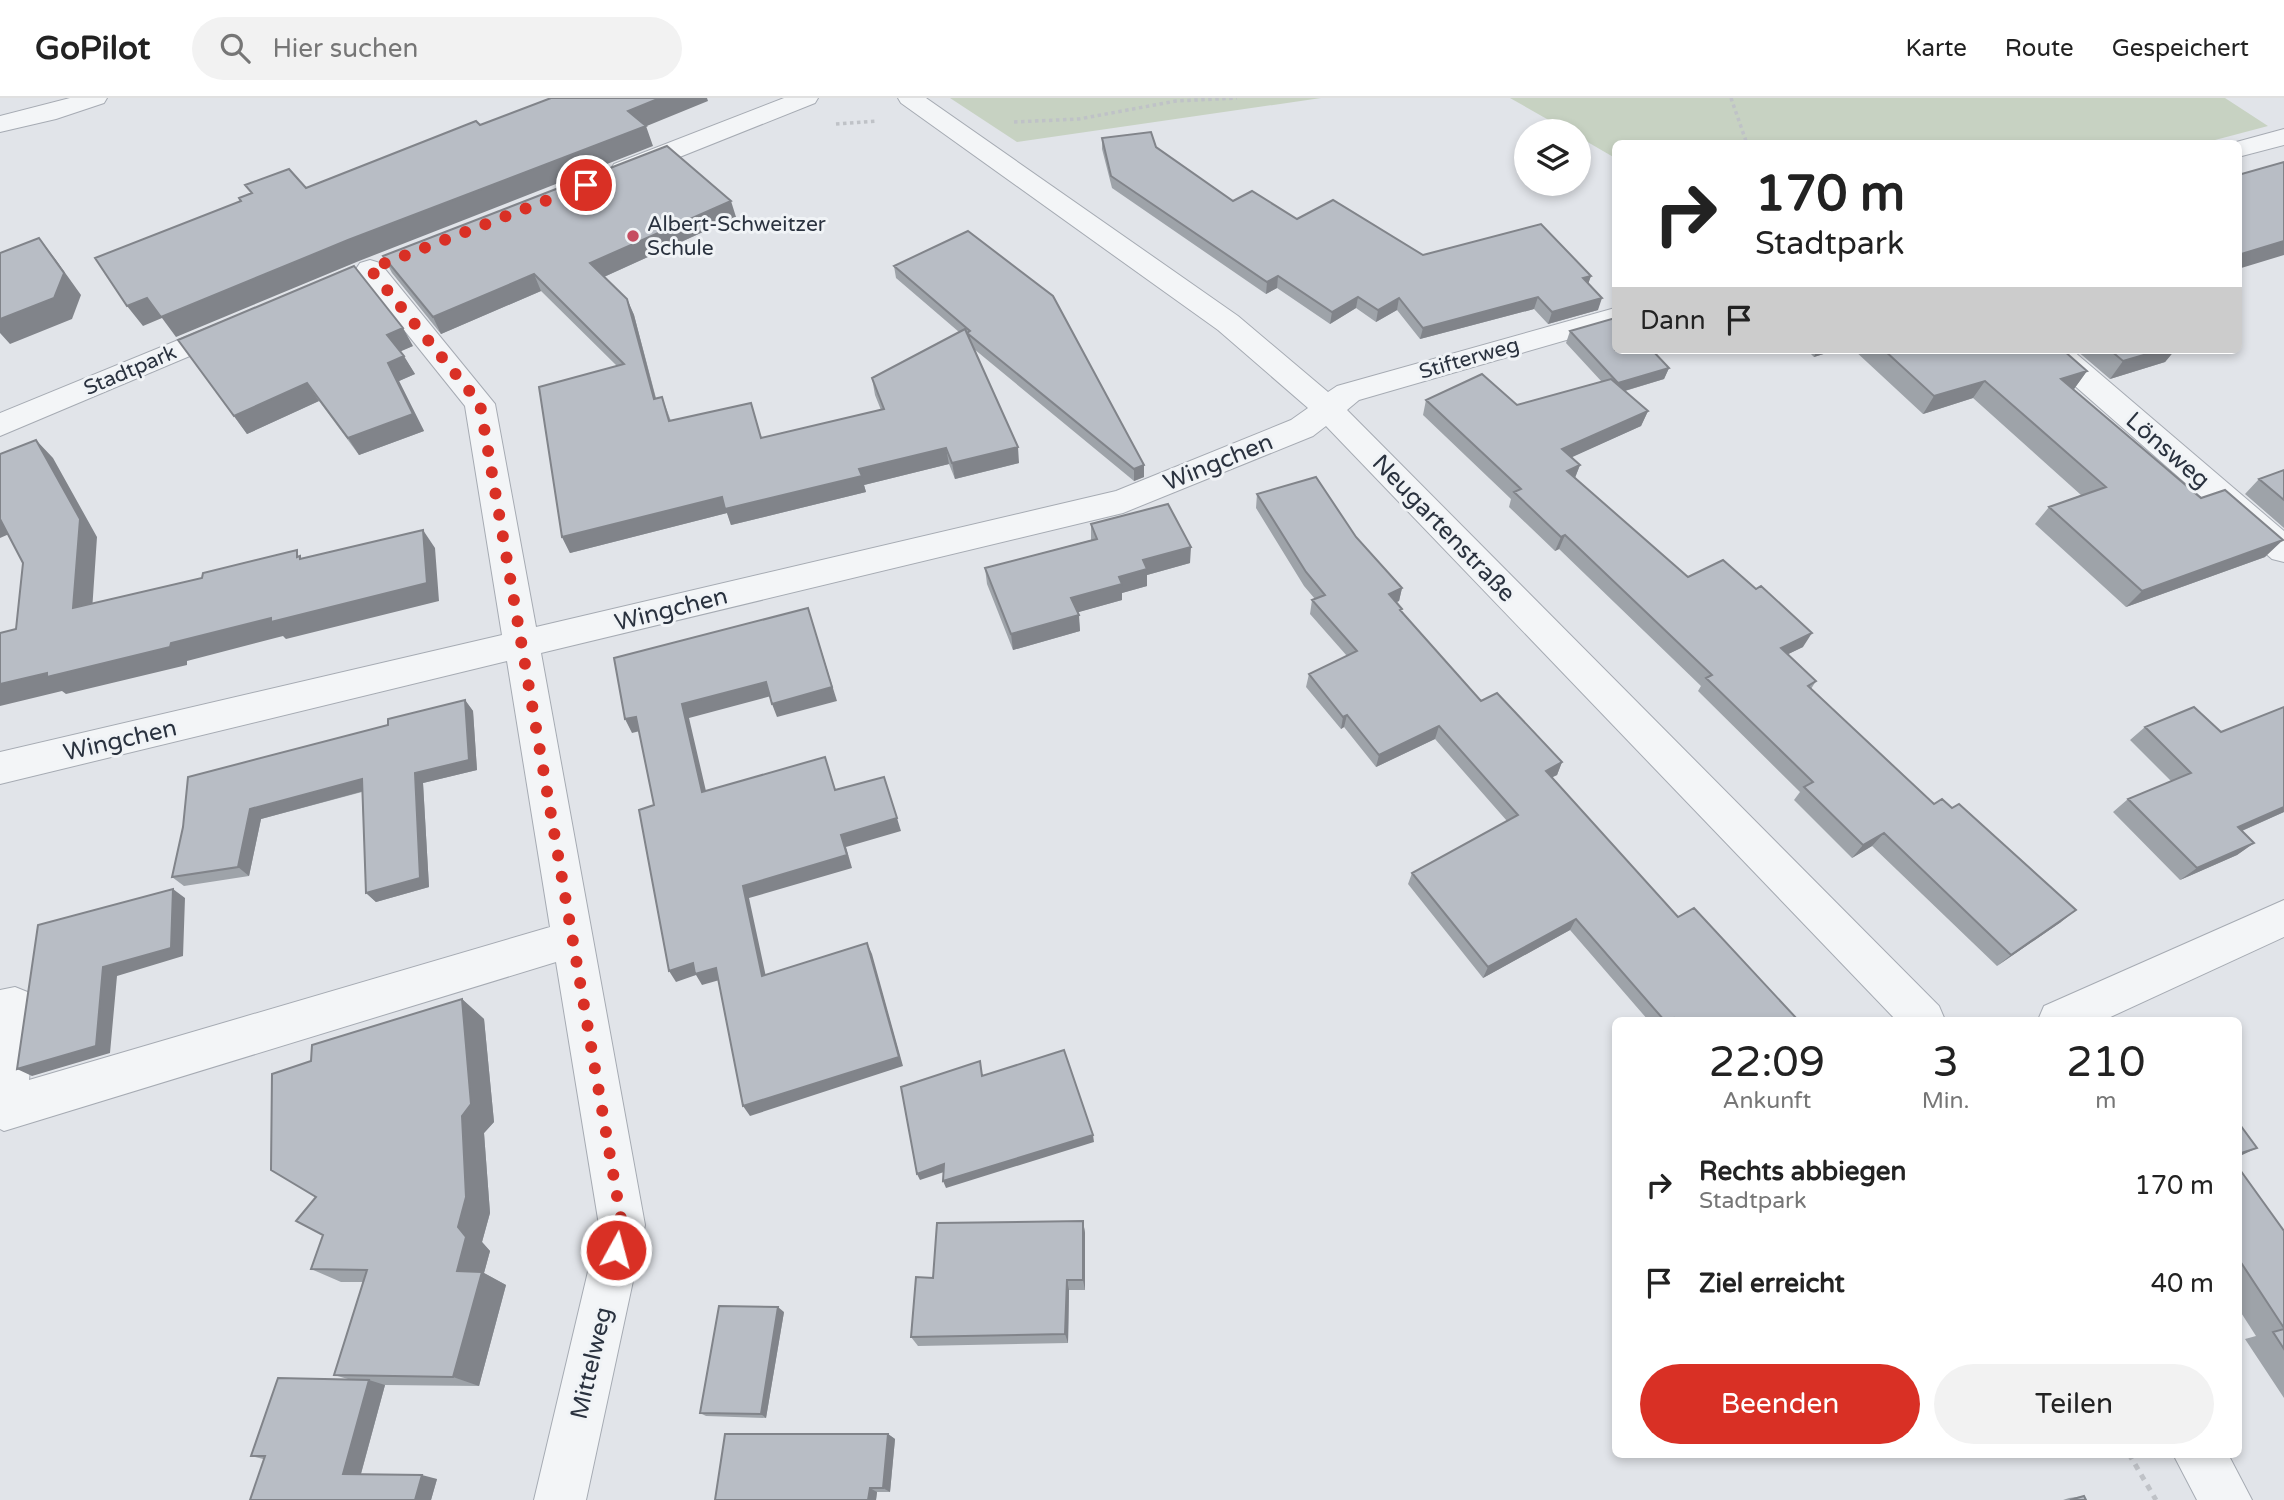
<!DOCTYPE html>
<html lang="de">
<head>
<meta charset="utf-8">
<style>
	:root { --surface:#fff; --page:#f2f2f2; --text:#222; --muted:#767676; --line:#e0e0e0; --accent:#d93025 }
	body { margin:0; font-family:"Varela Round",sans-serif; background:var(--page); color:var(--text); height:100vh; display:flex; flex-direction:column; font-size:26px; white-space:nowrap }
	* { box-sizing:border-box; margin:0 }
	p { font-size:23px; color:var(--muted) }
	.icon { flex:none; width:38px; height:38px; fill:none; stroke:currentColor; stroke-width:2; stroke-linecap:round; stroke-linejoin:round }
	.map { position:relative; flex:1; overflow:hidden }
	.drawer { position:absolute; left:1612px; top:919px; width:630px; height:441px; display:flex; flex-direction:column; background:var(--surface); border-radius:10px; box-shadow:0 4px 10px #0003 }
	.drawer>* { flex:none }
	.hud { position:absolute; left:1612px; top:42px; width:630px; height:214px; border-radius:10px; box-shadow:0 4px 10px #0003; background:#fff; color:var(--text); overflow:hidden }
	.buttons { position:absolute; left:1514px; top:21px; display:grid; gap:14px }
	.buttons a { display:grid; place-items:center; width:77px; height:77px; border-radius:50%; background:var(--surface); box-shadow:0 4px 10px #0003; font-size:35px }
	.pin { position:absolute; display:grid; place-items:center; width:60px; height:60px; color:#fff; margin:-30px; border:4px solid #fff; border-radius:50%; box-shadow:0 2px 7px #0007 }
	.me { position:absolute; width:77px; margin:-38px; rotate:7deg; stroke-linejoin:round; filter:drop-shadow(0 0 5px #0008) }
	.turn { display:flex; align-items:center; gap:24px; height:147px; padding:0 28px; font-size:32px }
	.turn .icon { width:91px; height:91px; stroke-width:2.5 }
	.turn b { display:block; font-size:49px; line-height:60px }
	.then { display:flex; align-items:center; height:66px; padding:0 28px; background:#0003; gap:14px; font-size:26px }
	.eta { display:flex; justify-content:space-evenly; align-items:center; height:119px; text-align:center }
	.eta b { font-size:42px; font-weight:600; line-height:49px }
	.button { display:flex; gap:14px; margin-top:auto; padding:14px 28px }
	.button a { flex:1; height:80px; border-radius:42px; background:var(--accent); color:#fff; font-size:28px; font-weight:600; line-height:80px; text-align:center }
	.button a+a { background:var(--page); color:var(--text) }
	ul { padding:0; list-style:none }
	li { display:flex; align-items:center; gap:21px; height:98px; padding:0 28px }
	li div { flex:1 }
	li b { display:block; font-size:26px }
	li em { font-style:normal }
	header { display:flex; align-items:center; gap:42px; box-sizing:border-box; height:98px; padding:0 35px; background:var(--surface); border-bottom:2px solid var(--line) }
	header strong { font-size:33px }
	nav { display:flex; gap:38px; margin-inline-start:auto; font-size:24px }
	.search { width:490px; height:63px; background:var(--page); display:flex; align-items:center; gap:18px; box-sizing:border-box; padding:0 24px; border-radius:38px; color:var(--muted); font-size:26px }
	.map>svg:first-child { display:block }
	.green { fill:#c7d2c2 }
	.lines { fill:none; stroke-linecap:round; stroke-linejoin:round }
	.minor-casing { stroke:#a6abb3; stroke-width:2 }
	.path-far1 { stroke:#bfc2c7; stroke-width:3.5; stroke-dasharray:3.5 3.5; stroke-linecap:butt }
	.path { stroke:#bfc2c7; stroke-width:5; stroke-dasharray:6 6; stroke-linecap:butt }
	.minor { fill:#f3f5f7; fill-rule:evenodd }
	.wall { fill:#9ea3a9 }
	.shaded-wall { fill:#81848a }
	.building { fill:#b8bdc5; stroke:#81848a; stroke-width:2 }
	.route { stroke:#d93025; stroke-width:12; stroke-dasharray:0 21.6 }
	.poi-dot { fill:#c64d61; stroke:#f0f3f6; stroke-width:2.5 }
	.labels { text-anchor:middle; stroke-width:6; stroke-linejoin:round; paint-order:stroke }
	.far-poi-label { font-size:21px; fill:#2a323f; stroke:#f0f3f6; text-anchor:start }
	.far-street-label { font-size:21px; fill:#2a323f; stroke:#f0f3f6 }
	.street-label { font-size:24px; fill:#2a323f; stroke:#f0f3f6 }
</style>
</head>
<body>
<header>
<strong>GoPilot</strong>
<div class="search"><svg class="icon" aria-label="search" viewBox="0 0 24 24"><circle cx="10" cy="10" r="6"/><path d="M15 15l6 6"/></svg>Hier suchen</div>
<nav><a>Karte</a><a>Route</a><a>Gespeichert</a></nav>
</header>
<div class="map">
<svg width="2284" height="1402" viewBox="0 0 2284 1402">
	<rect width="100%" height="100%" fill="#e1e4e9"/>
	<path class="green" d="M 950,0 L 1321,0 L 1017,44 Z
		M 1510,0 L 2225,0 L 2268,28 L 2200,46 L 1615,46 L 1615,60 L 1579,39 L 1578,33 L 1568,33 Z"/>
	<g class="lines">
		<g class="minor-casing">
			<path id="minor" d="M 70,0 L 107,0 L 104,5 L 56,21 L 0,34 L 0,18 Z
				M 784,0 L 818,0 L 815,5 L 632,78 L 623,80 L 614,78 L 610,72 L 614,66 Z
				M 898,0 L 926,0 L 1238,218 L 1328,294 L 1337,288 L 1615,210 L 1615,228 L 1359,302 L 1347,312 L 1939,908 L 1945,922 L 1896,922 L 1326,328 L 1313,338 L 1123,415 L 541,555 L 645,1127 L 586,1402 L 534,1402 L 599,1127 L 556,864 L 4,1033 L 0,1031 L 0,892 L 15,889 L 30,895 L 36,909 L 29,982 L 550,829 L 507,563 L 0,686 L 0,654 L 502,537 L 465,308 L 360,177 L 356,171 L 360,165 L 370,162 L 380,165 L 495,306 L 536,529 L 1116,393 L 1291,322 L 1308,310 L 1218,232 L 901,5 Z
				M 2284,31 L 2284,47 L 2238,59 L 2238,46 L 2229,46 Z
				M 232,220 L 242,222 L 247,229 L 242,236 L 0,338 L 0,315 Z
				M 2038,252 L 2072,252 L 2284,433 L 2284,464 L 2272,461 L 2042,259 Z
				M 2284,802 L 2284,839 L 2104,922 L 2038,922 L 2044,908 Z
				M 2173,1356 L 2228,1356 L 2252,1402 L 2197,1402 Z"/>
		</g>
		<path class="path-far1" d="M 1731,0 L 1747,46
			M 1014,24 L 1079,21 L 1176,3 L 1237,0
			M 836,26 L 877,23"/>
		<path class="path" d="M 2129,1356 L 2156,1402"/>
		<use href="#minor" class="minor"/>
	</g>
	<path class="wall" d="M 1102,40 L 1156,49 L 1233,103 L 1297,121 L 1423,157 L 1591,178 L 1588,185 L 1598,212 L 1548,226 L 1534,211 L 1420,241 L 1397,212 L 1376,224 L 1356,210 L 1330,226 L 1277,190 L 1266,196 L 1112,90 L 1102,51 Z
		M 736,119 L 604,179 L 627,201 L 634,217 L 656,300 L 662,299 L 671,323 L 762,340 L 881,312 L 875,297 L 872,280 L 959,234 L 896,180 L 894,168 L 1144,367 L 1144,379 L 1134,383 L 974,251 L 1019,365 L 955,381 L 949,366 L 864,387 L 866,394 L 731,427 L 727,415 L 570,455 L 562,439 L 617,268 L 541,193 L 441,236 L 392,175 L 383,158 Z
		M 1570,233 L 1669,270 L 1664,281 L 1625,293 L 1648,313 L 1641,328 L 1571,359 L 1580,367 L 1575,380 L 1688,479 L 1803,549 L 1788,556 L 1816,583 L 1811,591 L 2061,824 L 1997,868 L 1872,748 L 1852,760 L 1794,702 L 1800,694 L 1698,593 L 1701,588 L 1559,451 L 1555,453 L 1509,409 L 1511,401 L 1423,317 L 1426,302 L 1517,307 L 1602,284 L 1566,245 Z
		M 178,242 L 413,248 L 400,253 L 415,276 L 399,283 L 424,333 L 359,357 L 319,303 L 247,336 Z
		M 1807,252 L 1836,252 L 1814,259 Z
		M 1854,252 L 2063,252 L 2087,273 L 2074,291 L 2073,291 L 2265,459 L 2126,509 L 2035,426 L 2049,409 L 2081,397 L 1973,300 L 1923,316 Z
		M 2076,252 L 2175,252 L 2165,264 L 2110,281 Z
		M 2284,372 L 2284,430 L 2245,396 L 2259,381 Z
		M 1257,396 L 1356,439 L 1402,490 L 1399,503 L 1396,504 L 1402,514 L 1481,603 L 1562,664 L 1557,677 L 1552,679 L 1678,819 L 1798,922 L 1648,922 L 1570,832 L 1483,880 L 1408,786 L 1412,775 L 1507,723 L 1435,641 L 1376,669 L 1344,629 L 1341,631 L 1306,589 L 1309,576 L 1347,558 L 1310,516 L 1312,502 L 1315,501 L 1304,488 L 1256,410 Z
		M 1091,426 L 1190,465 L 1147,477 L 1147,488 L 1122,495 L 1122,502 L 1078,514 L 1080,533 L 1013,552 L 987,486 L 985,470 L 1091,442 Z
		M 465,602 L 473,613 L 477,672 L 423,685 L 429,789 L 376,804 L 366,795 L 362,694 L 261,721 L 249,778 L 184,788 L 172,779 L 388,627 Z
		M 2284,609 L 2284,714 L 2242,733 L 2254,745 L 2237,757 L 2180,782 L 2113,714 L 2128,701 L 2171,683 L 2130,642 L 2145,629 L 2221,634 Z
		M 462,901 L 484,921 L 494,1024 L 484,1035 L 490,1115 L 482,1144 L 490,1153 L 484,1175 L 506,1187 L 479,1288 L 385,1287 L 361,1376 L 437,1381 L 431,1402 L 251,1358 L 348,1281 L 334,1277 L 363,1184 L 341,1184 L 311,1171 L 323,1137 L 316,1099 Z
		M 2238,1069 L 2284,1133 L 2284,1300 L 2245,1241 L 2256,1238 L 2238,1210 Z
		M 1083,1123 L 1085,1135 L 1085,1192 L 1069,1192 L 1068,1245 L 918,1248 L 911,1239 L 933,1180 Z
		M 784,1214 L 766,1320 L 706,1318 L 700,1315 Z
		M 888,1336 L 895,1341 L 890,1394 L 877,1394 L 876,1402 L 715,1402 Z
		M 2084,1398 L 2086,1402 L 2063,1402 L 2069,1400 Z"/>
	<path class="shaded-wall" d="M 660,0 L 707,0 L 708,3 L 637,32 L 646,28 L 653,48 L 359,163 L 176,239 L 162,220 L 143,228 L 127,208 Z
		M 731,103 L 736,119 L 597,182 L 590,165 Z
		M 39,140 L 56,162 L 81,197 L 72,221 L 10,246 L 0,235 L 0,221 Z
		M 2284,143 L 2284,157 L 2238,171 L 2238,157 Z
		M 534,176 L 541,193 L 441,236 L 433,219 Z
		M 1278,178 L 1277,190 L 1266,196 L 1267,184 Z
		M 1591,178 L 1587,189 L 1583,180 Z
		M 1358,199 L 1356,210 L 1330,226 L 1332,214 Z
		M 1538,199 L 1534,211 L 1420,241 L 1423,230 Z
		M 1399,200 L 1397,212 L 1376,224 L 1378,212 Z
		M 1602,200 L 1598,212 L 1548,226 L 1552,214 Z
		M 627,201 L 634,217 L 660,317 L 654,301 Z
		M 403,230 L 413,248 L 397,255 L 387,237 Z
		M 1817,252 L 1836,252 L 1814,259 Z
		M 2161,252 L 2175,252 L 2165,264 L 2110,281 L 2123,263 Z
		M 404,258 L 415,276 L 399,283 L 424,333 L 359,357 L 348,340 L 388,265 Z
		M 1669,270 L 1664,281 L 1614,296 L 1618,285 Z
		M 2087,273 L 2074,291 L 2048,299 L 2061,281 Z
		M 1985,283 L 1973,300 L 1923,316 L 1934,298 Z
		M 307,285 L 319,303 L 247,336 L 234,318 Z
		M 1648,313 L 1641,328 L 1557,366 L 1562,351 Z
		M 36,342 L 53,360 L 97,439 L 91,528 L 73,510 Z
		M 1018,349 L 1019,365 L 955,381 L 952,365 Z
		M 946,350 L 949,366 L 864,387 L 866,394 L 731,427 L 727,415 L 570,455 L 562,439 L 722,399 L 859,371 Z
		M 1144,367 L 1144,379 L 1134,383 L 1134,371 Z
		M 1580,367 L 1574,382 L 1567,373 Z
		M 0,418 L 16,433 L 0,440 Z
		M 423,432 L 435,450 L 439,503 L 286,541 L 283,538 L 187,563 L 187,567 L 66,596 L 62,593 L 0,608 L 0,586 L 171,545 Z
		M 1565,437 L 1559,451 L 1555,453 L 1561,439 Z
		M 2283,442 L 2265,459 L 2126,509 L 2142,493 Z
		M 1191,449 L 1190,465 L 1147,477 L 1147,488 L 1122,495 L 1122,502 L 1072,516 L 1071,500 L 1119,479 L 1143,462 Z
		M 1402,490 L 1399,503 L 1386,509 L 1389,496 Z
		M 808,510 L 837,603 L 777,619 L 772,606 Z
		M 1079,517 L 1080,533 L 1013,552 L 1011,536 Z
		M 1812,535 L 1803,549 L 1772,564 L 1781,550 Z
		M 766,584 L 771,598 L 689,620 L 709,706 L 702,694 L 682,606 Z
		M 465,602 L 473,613 L 477,672 L 423,685 L 429,789 L 376,804 L 366,795 L 415,675 Z
		M 1347,617 L 1344,629 L 1341,631 L 1343,619 Z
		M 636,619 L 644,632 L 632,635 L 625,621 Z
		M 1439,628 L 1435,641 L 1376,669 L 1379,657 Z
		M 1562,664 L 1557,677 L 1541,685 L 1546,673 Z
		M 362,681 L 371,691 L 261,721 L 249,778 L 238,769 L 250,711 Z
		M 2284,709 L 2284,714 L 2221,742 L 2238,729 Z
		M 897,720 L 901,733 L 846,749 L 852,770 L 749,800 L 768,888 L 762,878 L 743,788 L 841,737 Z
		M 1884,735 L 1872,748 L 1852,760 L 1863,747 Z
		M 2254,745 L 2237,757 L 2180,782 L 2197,770 Z
		M 173,791 L 185,800 L 183,858 L 117,878 L 110,955 L 32,978 L 17,971 L 103,869 Z
		M 2076,812 L 2061,824 L 1997,868 L 2011,857 Z
		M 1576,821 L 1570,832 L 1483,880 L 1488,869 Z
		M 867,845 L 872,856 L 903,968 L 750,1018 L 743,1008 Z
		M 693,865 L 716,870 L 723,881 L 702,887 L 696,877 L 676,884 L 669,873 Z
		M 462,901 L 484,921 L 494,1024 L 484,1035 L 490,1115 L 482,1144 L 490,1153 L 484,1175 L 506,1187 L 479,1288 L 453,1279 L 462,1018 Z
		M 1093,1037 L 1094,1044 L 946,1090 L 943,1083 Z
		M 2257,1050 L 2238,1059 L 2238,1056 Z
		M 944,1066 L 947,1073 L 920,1082 L 917,1076 Z
		M 1083,1123 L 1085,1135 L 1085,1192 L 1083,1182 Z
		M 1067,1182 L 1069,1192 L 1068,1245 L 1065,1236 Z
		M 778,1209 L 784,1214 L 766,1320 L 761,1316 Z
		M 369,1282 L 385,1287 L 360,1379 L 343,1376 Z
		M 888,1336 L 895,1341 L 890,1394 L 883,1390 Z
		M 422,1377 L 437,1381 L 431,1402 L 415,1402 Z
		M 870,1390 L 877,1394 L 876,1402 L 868,1402 Z"/>
	<path class="building" d="M 551,0 L 660,0 L 628,13 L 646,28 L 348,142 L 161,219 L 147,200 L 127,208 L 95,160 L 241,103 L 239,100 L 252,95 L 245,87 L 289,71 L 306,90 L 476,23 L 480,27 Z
		M 1151,34 L 1156,49 L 1233,103 L 1252,93 L 1297,121 L 1333,102 L 1423,157 L 1541,126 L 1591,178 L 1583,180 L 1602,200 L 1552,214 L 1538,199 L 1423,230 L 1399,200 L 1378,212 L 1358,199 L 1332,214 L 1278,178 L 1267,184 L 1111,78 L 1102,40 Z
		M 667,48 L 731,103 L 590,165 L 627,201 L 654,301 L 662,299 L 669,323 L 751,305 L 761,340 L 884,311 L 872,280 L 965,231 L 1018,349 L 952,365 L 946,350 L 859,371 L 862,378 L 725,411 L 722,399 L 562,439 L 539,289 L 624,266 L 534,176 L 433,219 L 383,158 Z
		M 2284,64 L 2284,143 L 2238,157 L 2238,77 Z
		M 968,133 L 1053,198 L 1144,367 L 1134,371 L 967,235 L 970,233 L 894,168 Z
		M 39,140 L 64,175 L 54,200 L 0,221 L 0,155 Z
		M 354,168 L 403,230 L 387,237 L 404,258 L 388,265 L 413,316 L 348,340 L 307,285 L 234,318 L 178,242 Z
		M 1615,220 L 1615,252 L 1652,252 L 1669,270 L 1618,285 L 1570,233 Z
		M 1884,252 L 2063,252 L 2087,273 L 2061,281 L 2201,400 L 2225,392 L 2283,442 L 2142,493 L 2049,409 L 2106,389 L 1985,283 L 1934,298 Z
		M 2110,252 L 2161,252 L 2123,263 Z
		M 1482,276 L 1517,307 L 1611,281 L 1648,313 L 1562,351 L 1580,367 L 1567,373 L 1688,479 L 1723,462 L 1756,491 L 1761,488 L 1812,535 L 1781,550 L 1816,583 L 1808,588 L 1934,706 L 1942,701 L 1952,710 L 1959,706 L 2076,812 L 2011,857 L 1884,735 L 1863,747 L 1804,689 L 1813,684 L 1706,580 L 1712,577 L 1565,437 L 1561,439 L 1514,394 L 1521,391 L 1426,302 Z
		M 36,342 L 80,421 L 73,510 L 202,480 L 203,475 L 297,452 L 297,459 L 300,458 L 300,461 L 423,432 L 427,485 L 271,524 L 271,520 L 171,545 L 170,549 L 47,579 L 47,575 L 0,586 L 0,535 L 16,531 L 23,465 L 0,421 L 0,356 Z
		M 2284,372 L 2284,402 L 2259,381 Z
		M 1316,379 L 1356,439 L 1402,490 L 1389,496 L 1402,511 L 1400,512 L 1481,603 L 1497,595 L 1562,664 L 1546,673 L 1678,819 L 1694,810 L 1798,922 L 1677,922 L 1674,920 L 1670,922 L 1664,922 L 1576,821 L 1488,869 L 1412,775 L 1518,717 L 1439,628 L 1379,657 L 1347,617 L 1343,619 L 1309,576 L 1357,553 L 1312,502 L 1325,497 L 1306,474 L 1257,396 Z
		M 1168,406 L 1191,449 L 1143,462 L 1147,471 L 1119,479 L 1122,486 L 1071,500 L 1079,517 L 1011,536 L 985,470 L 1097,441 L 1091,426 Z
		M 808,510 L 832,589 L 772,606 L 766,584 L 682,606 L 702,694 L 825,659 L 835,692 L 884,679 L 897,720 L 841,737 L 847,757 L 743,788 L 762,878 L 867,845 L 899,959 L 743,1008 L 716,870 L 695,876 L 693,865 L 669,873 L 639,712 L 654,707 L 636,619 L 625,621 L 614,560 Z
		M 465,602 L 469,662 L 415,675 L 420,780 L 366,795 L 362,681 L 250,711 L 238,769 L 172,779 L 183,729 L 188,679 L 388,627 L 388,621 Z
		M 2194,609 L 2221,634 L 2284,609 L 2284,709 L 2238,729 L 2254,745 L 2197,770 L 2128,701 L 2191,675 L 2145,629 Z
		M 173,791 L 171,850 L 103,869 L 96,948 L 17,971 L 38,827 Z
		M 462,901 L 471,1006 L 462,1018 L 466,1099 L 458,1129 L 466,1139 L 457,1173 L 482,1174 L 453,1279 L 334,1277 L 367,1172 L 311,1171 L 323,1137 L 296,1123 L 316,1099 L 271,1072 L 272,976 L 311,963 L 312,947 Z
		M 1064,952 L 1093,1037 L 943,1083 L 944,1066 L 917,1076 L 901,989 L 980,963 L 982,978 Z
		M 2238,1024 L 2257,1050 L 2238,1056 Z
		M 2238,1069 L 2284,1133 L 2284,1230 L 2238,1160 Z
		M 1083,1123 L 1083,1182 L 1067,1182 L 1065,1236 L 911,1239 L 916,1179 L 933,1180 L 937,1125 Z
		M 719,1208 L 778,1209 L 761,1316 L 700,1315 Z
		M 2284,1231 L 2284,1251 L 2273,1234 Z
		M 278,1280 L 369,1282 L 343,1376 L 422,1377 L 415,1402 L 250,1402 L 265,1358 L 251,1358 Z
		M 725,1336 L 888,1336 L 883,1390 L 870,1390 L 868,1402 L 715,1402 Z
		M 2084,1398 L 2086,1402 L 2070,1402 Z"/>
	<g class="lines">
		<path class="route" d="M 586,87 L 370,171 L 480,306 L 622,1127 L 616,1152"/>
	</g>
	<circle class="poi-dot" cx="633" cy="138" r="7"/>
	<g class="labels">
		<g class="far-poi-label">
			<text x="647" y="133">Albert-Schweitzer<tspan x="647" dy="24">Schule</tspan></text>
		</g>
		<g class="far-street-label">
			<text transform="translate(1469 260) rotate(-16)" y="7">Stifterweg</text>
			<text transform="translate(130 272) rotate(-23)" y="7">Stadtpark</text>
		</g>
		<g class="street-label">
			<text transform="translate(2168 352) rotate(41)" y="8">Lönsweg</text>
			<text transform="translate(1218 364) rotate(-22)" y="8">Wingchen</text>
			<text transform="translate(1444 430) rotate(46)" y="8">Neugartenstraße</text>
			<text transform="translate(671 511) rotate(-14)" y="8">Wingchen</text>
			<text transform="translate(120 642) rotate(-13)" y="8">Wingchen</text>
			<text transform="translate(591 1265) rotate(-77)" y="8">Mittelweg</text>
		</g>
	</g>
</svg>
<div class="buttons">
<a><svg class="icon" aria-label="layers" viewBox="0 0 24 24"><path d="M12 4l9 5-9 5-9-5zM3 14l9 5 9-5"/></svg></a>
</div>
<div class="pin" style="left:586px;top:87px;background:#d93025"><svg class="icon" aria-label="arrive" viewBox="0 0 24 24"><path d="M6 21V4h12l-3 4 3 4H6"/></svg></div>
<svg class="me" style="left:616px;top:1152px" viewBox="-20 -20 40 40"><circle r="17" fill="#d93025" stroke="#fff" stroke-width="3"/><path d="M0-11L8 9 0 5-8 9z" fill="#fff"/></svg>
<div class="hud">
<div class="turn"><svg class="icon" aria-label="right" viewBox="0 0 24 24"><path d="M7 20v-9h11M14 6l5 5-5 5"/></svg><div><b>170 m</b>Stadtpark</div></div>
<div class="then">Dann<svg class="icon" aria-label="arrive" viewBox="0 0 24 24"><path d="M6 21V4h12l-3 4 3 4H6"/></svg></div>
</div>
<section class="drawer">
<div class="eta">
<div><b>22:09</b><p>Ankunft</p></div>
<div><b>3</b><p>Min.</p></div>
<div><b>210</b><p>m</p></div>
</div>
<ul>
<li><svg class="icon" aria-label="right" viewBox="0 0 24 24"><path d="M7 20v-9h11M14 6l5 5-5 5"/></svg><div><b>Rechts abbiegen</b><p>Stadtpark</p></div><em>170 m</em></li>
<li><svg class="icon" aria-label="arrive" viewBox="0 0 24 24"><path d="M6 21V4h12l-3 4 3 4H6"/></svg><div><b>Ziel erreicht</b></div><em>40 m</em></li>
</ul>
<div class="button"><a>Beenden</a><a>Teilen</a></div>
</section>
</div>
</body>
</html>
